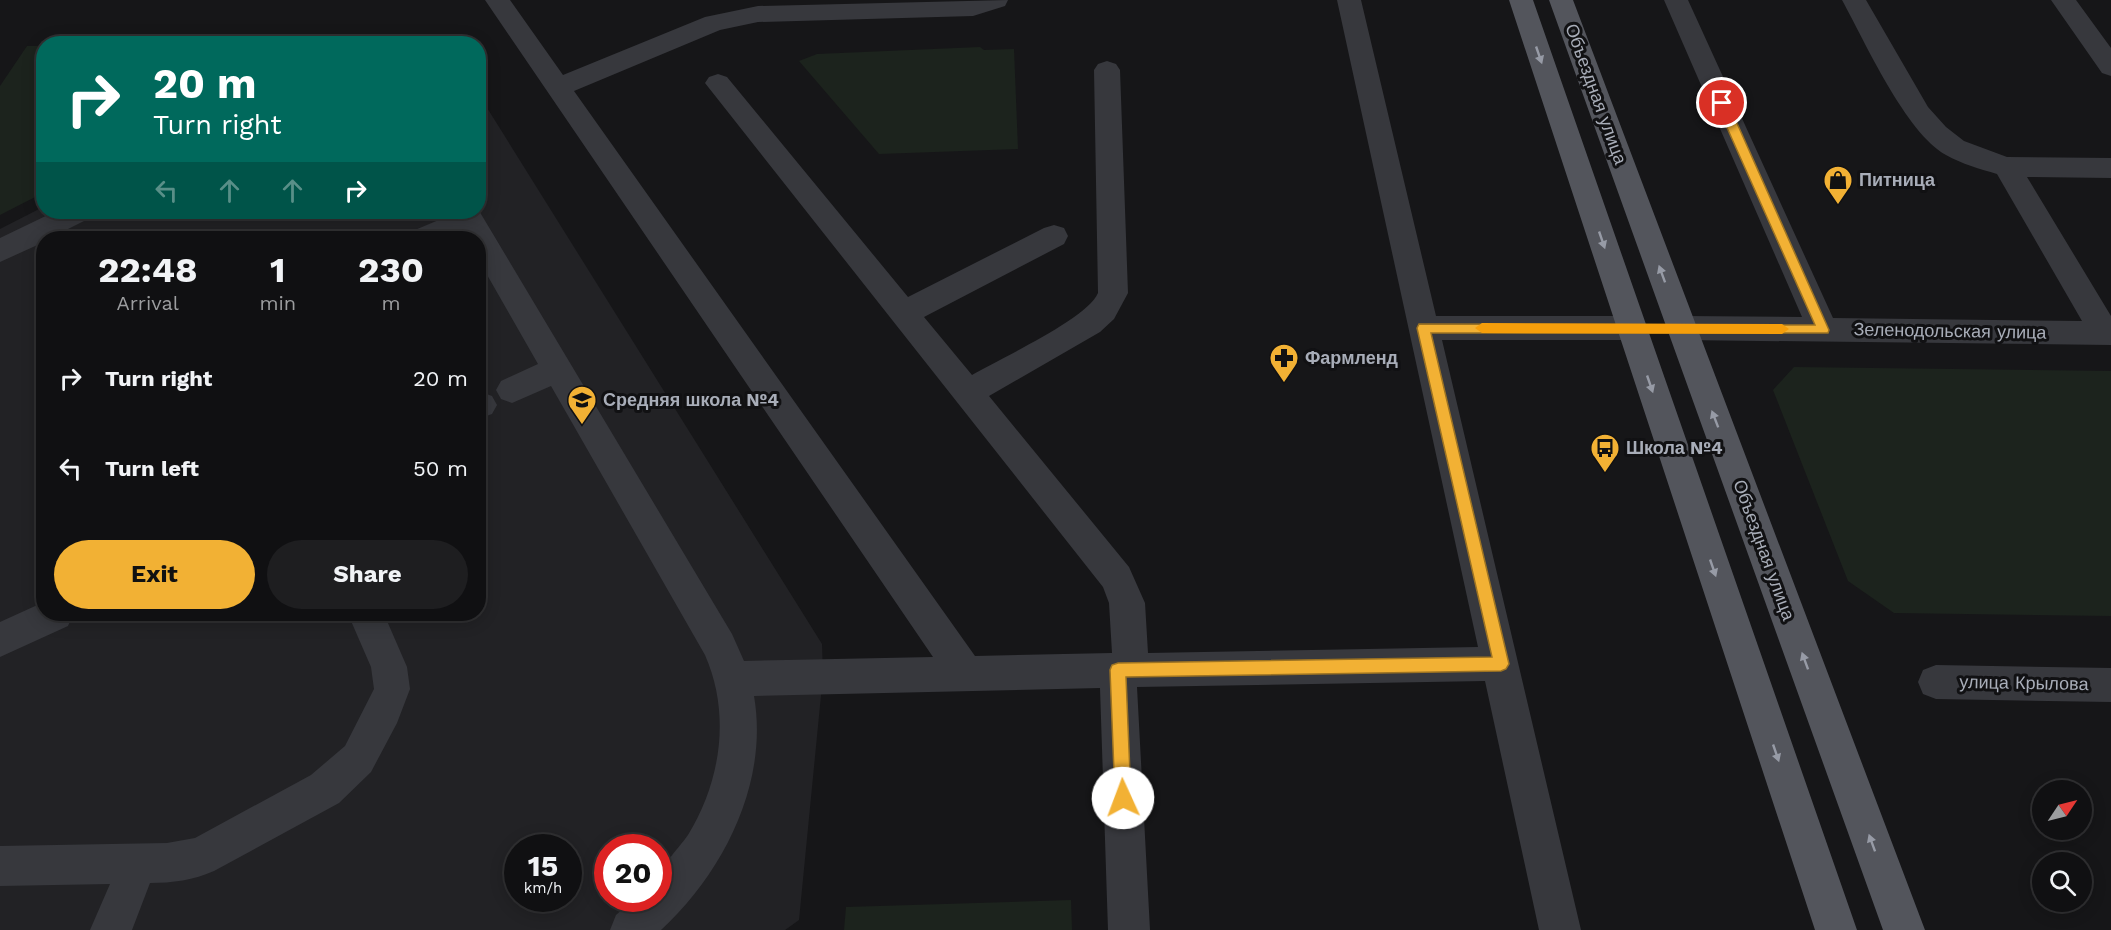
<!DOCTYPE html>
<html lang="en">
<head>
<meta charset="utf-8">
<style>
	:root { --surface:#101012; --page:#1e1e20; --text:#f1f3f6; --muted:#9c9d9f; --line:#303032; --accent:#f2b134 }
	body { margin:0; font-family:"Work Sans",sans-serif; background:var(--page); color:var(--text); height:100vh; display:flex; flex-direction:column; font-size:22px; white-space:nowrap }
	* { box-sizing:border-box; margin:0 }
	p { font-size:20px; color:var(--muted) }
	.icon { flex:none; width:33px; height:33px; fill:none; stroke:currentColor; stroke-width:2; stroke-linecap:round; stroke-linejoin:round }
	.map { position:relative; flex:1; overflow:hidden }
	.drawer { position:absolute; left:36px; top:231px; width:450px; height:390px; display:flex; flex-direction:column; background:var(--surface); border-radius:24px; box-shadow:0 3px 15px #0003,0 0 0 2px var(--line) }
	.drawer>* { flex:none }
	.top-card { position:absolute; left:36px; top:36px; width:450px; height:183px; border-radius:24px; box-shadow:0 3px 15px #0003,0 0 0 2px var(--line); background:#00695c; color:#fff; overflow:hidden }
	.needle { width:39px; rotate:55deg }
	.tools { position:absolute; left:2032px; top:780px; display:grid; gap:12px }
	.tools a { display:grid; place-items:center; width:60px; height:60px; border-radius:50%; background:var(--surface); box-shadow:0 3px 15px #0003,0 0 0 2px var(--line); font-size:30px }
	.speed { position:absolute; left:504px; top:834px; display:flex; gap:12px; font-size:30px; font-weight:700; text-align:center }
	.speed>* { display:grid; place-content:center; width:78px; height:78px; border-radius:50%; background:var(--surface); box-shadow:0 3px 15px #0003,0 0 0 2px var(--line); line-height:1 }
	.speed small { font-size:15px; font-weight:400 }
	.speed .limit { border:9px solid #d22; background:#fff; color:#111 }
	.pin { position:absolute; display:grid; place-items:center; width:51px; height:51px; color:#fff; margin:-26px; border:3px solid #fff; border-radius:50%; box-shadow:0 2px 6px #0007 }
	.me { position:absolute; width:66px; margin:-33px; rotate:358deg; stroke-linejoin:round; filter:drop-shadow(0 0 4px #0008) }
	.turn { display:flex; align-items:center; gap:21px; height:126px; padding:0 18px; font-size:27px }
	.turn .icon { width:78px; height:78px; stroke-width:2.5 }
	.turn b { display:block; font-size:42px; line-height:51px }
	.lanes { display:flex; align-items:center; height:57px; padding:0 18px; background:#0003; justify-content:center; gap:30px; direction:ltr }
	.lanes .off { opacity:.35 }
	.eta { display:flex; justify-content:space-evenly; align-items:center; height:102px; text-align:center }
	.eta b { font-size:36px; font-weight:700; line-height:42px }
	.cta { display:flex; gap:12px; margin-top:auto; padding:12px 18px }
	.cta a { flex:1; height:69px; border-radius:36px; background:var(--accent); color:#111; font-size:24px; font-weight:700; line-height:69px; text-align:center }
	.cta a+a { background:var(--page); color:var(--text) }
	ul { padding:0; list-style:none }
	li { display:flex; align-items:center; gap:18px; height:90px; padding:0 18px }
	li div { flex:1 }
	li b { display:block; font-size:22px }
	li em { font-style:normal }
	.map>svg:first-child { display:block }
	.built { fill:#222225; fill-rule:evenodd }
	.green { fill:#1c231d }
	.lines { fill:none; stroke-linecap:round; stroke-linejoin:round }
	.minor { fill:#37383d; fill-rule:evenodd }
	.major { fill:#53555c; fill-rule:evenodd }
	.oneway { fill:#979ba6 }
	.route { fill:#f2b134; stroke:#9d7322; stroke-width:1.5 }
	.slow { fill:#f59e0b }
	.labels { text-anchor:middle; stroke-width:6; stroke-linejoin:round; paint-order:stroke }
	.street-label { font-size:18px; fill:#a8adb8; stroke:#111113 }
	.poi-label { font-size:18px; font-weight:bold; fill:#a8adb8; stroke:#111113; text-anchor:start }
</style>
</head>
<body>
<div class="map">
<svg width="2111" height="930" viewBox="0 0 2111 930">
	<rect width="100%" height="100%" fill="#161618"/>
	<path class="built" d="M 479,95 L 822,644 L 823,675 L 799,920 L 785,930 L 0,930 L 0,229 L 43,207 L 44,212 L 478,212 ZM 44,238 L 478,238 L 478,614 L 44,614 ZM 518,848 L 568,848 L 568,898 L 518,898 ZM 608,848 L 658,848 L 658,898 L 608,898 Z"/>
	<path class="green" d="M 27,46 L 43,46 L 43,193 L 0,215 L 0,86 Z
		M 980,47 L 984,50 L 1014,49 L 1018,149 L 879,154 L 799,61 L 817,54 Z
		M 1794,367 L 2111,371 L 2111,616 L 1894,613 L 1848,581 L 1773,390 Z
		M 1071,900 L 1072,930 L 844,930 L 846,907 Z"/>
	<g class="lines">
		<path class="minor" d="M 485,0 L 510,0 L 563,75 L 705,17 L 758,6 L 1008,0 L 1005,6 L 973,16 L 758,22 L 720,30 L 574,91 L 975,656 L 1112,653 L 1109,603 L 1103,587 L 705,83 L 709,77 L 718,74 L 727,77 L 908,297 L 1044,228 L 1054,225 L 1064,228 L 1068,236 L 1064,244 L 924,317 L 972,375 C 999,359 1087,319 1098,293 L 1094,70 L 1098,64 L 1107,61 L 1116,64 L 1120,70 L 1128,293 L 1114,319 L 1100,332 L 989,396 L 1129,567 L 1145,603 L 1148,653 L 1478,647 L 1337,0 L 1361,0 L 1436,316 L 1631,316 L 1642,319 L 1646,328 L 1642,337 L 1631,340 L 1442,340 L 1581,930 L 1539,930 L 1485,681 L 1137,687 L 1150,930 L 1108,930 L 1100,688 L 754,696 C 769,782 724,872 661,930 L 610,930 L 616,915 L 635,898 L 658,898 C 658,892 657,882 658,876 C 660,868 682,844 688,835 C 721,781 731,714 705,655 L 551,386 L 512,403 L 501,399 L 496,390 L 501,381 L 538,364 L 478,259 L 478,238 L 467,238 L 464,233 L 452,238 L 411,238 L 415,230 L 453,214 L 452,212 L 478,212 L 478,209 L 732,634 L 744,661 L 933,657 Z
			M 1664,0 L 1688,0 L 1833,318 L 2082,321 L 1997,174 C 1980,169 1962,164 1946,155 C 1906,133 1865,42 1842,0 L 1866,0 L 1928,107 L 1946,127 L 1964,141 L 2007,157 L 2111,158 L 2111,178 L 2027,177 L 2111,316 L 2111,345 L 1682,340 L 1671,337 L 1667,328 L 1671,319 L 1682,316 L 1802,317 Z
			M 2051,0 L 2076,0 L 2111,48 L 2111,76 L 2102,73 Z
			M 54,212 L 92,212 L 88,219 L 50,238 L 44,238 L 44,242 L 0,262 L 0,238 Z
			M 481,392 L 492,396 L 497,405 L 492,414 L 478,419 L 478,393 Z
			M 44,602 L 44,614 L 73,614 L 68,626 L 0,657 L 0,622 Z
			M 348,614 L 384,614 L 407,667 L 410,689 L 397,723 L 371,772 L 339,803 L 214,871 C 194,880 172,883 150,883 L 132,930 L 90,930 L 110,884 L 0,886 L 0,846 L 167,843 L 195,838 L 311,775 L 345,746 L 374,689 L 371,667 Z
			M 1936,665 L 2111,668 L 2111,702 L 1936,699 L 1923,694 L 1918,682 L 1923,670 Z"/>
		<path class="major" d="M 1509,0 L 1533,0 L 1857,930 L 1815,930 Z
			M 1549,0 L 1573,0 L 1925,930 L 1883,930 Z"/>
	</g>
	<defs><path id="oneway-solid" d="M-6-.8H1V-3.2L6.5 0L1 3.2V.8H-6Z" transform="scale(1.5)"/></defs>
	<g class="oneway">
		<use href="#oneway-solid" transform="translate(1539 55) rotate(71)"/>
		<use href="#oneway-solid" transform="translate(1602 240) rotate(71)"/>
		<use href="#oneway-solid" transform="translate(1662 274) rotate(-110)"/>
		<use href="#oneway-solid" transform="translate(1650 384) rotate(71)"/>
		<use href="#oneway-solid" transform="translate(1715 419) rotate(-111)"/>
		<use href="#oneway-solid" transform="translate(1713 568) rotate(71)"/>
		<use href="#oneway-solid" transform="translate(1805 661) rotate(-110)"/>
		<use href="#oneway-solid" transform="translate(1776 753) rotate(71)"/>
		<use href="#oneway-solid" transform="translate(1872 843) rotate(-110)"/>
	</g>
	<path class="route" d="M 1722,99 L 1728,103 L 1829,330 L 1828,333 L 1431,333 L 1509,664 L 1506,669 L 1501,671 L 1126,677 L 1131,798 L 1129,804 L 1123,806 L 1117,804 L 1115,798 L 1110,670 L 1112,665 L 1118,663 L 1492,657 L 1417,328 L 1419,324 L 1815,325 L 1716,103 Z"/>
	<path class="slow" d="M 1482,323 L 1782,324 L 1789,329 L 1782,334 L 1482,333 L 1475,328 Z"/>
	<defs>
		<g id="shop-pin" transform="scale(1.5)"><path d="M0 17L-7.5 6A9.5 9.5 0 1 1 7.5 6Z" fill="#f2b134" stroke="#111113"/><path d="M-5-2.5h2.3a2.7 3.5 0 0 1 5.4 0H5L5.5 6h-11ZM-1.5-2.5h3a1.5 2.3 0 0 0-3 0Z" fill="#111"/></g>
		<g id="pharmacy-pin" transform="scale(1.5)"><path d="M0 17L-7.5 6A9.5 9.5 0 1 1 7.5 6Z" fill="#f2b134" stroke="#111113"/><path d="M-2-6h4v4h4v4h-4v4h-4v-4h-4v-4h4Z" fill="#111"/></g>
		<g id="school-pin" transform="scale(1.5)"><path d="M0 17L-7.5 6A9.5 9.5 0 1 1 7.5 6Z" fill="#f2b134" stroke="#111113"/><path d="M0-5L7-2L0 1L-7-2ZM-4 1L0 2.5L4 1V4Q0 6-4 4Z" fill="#111"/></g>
		<g id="bus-pin" transform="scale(1.5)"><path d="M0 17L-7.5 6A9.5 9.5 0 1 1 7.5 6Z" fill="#f2b134" stroke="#111113"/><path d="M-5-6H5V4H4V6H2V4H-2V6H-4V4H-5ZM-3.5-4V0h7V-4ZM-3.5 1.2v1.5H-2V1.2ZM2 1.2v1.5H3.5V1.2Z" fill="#111"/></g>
	</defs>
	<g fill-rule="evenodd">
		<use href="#shop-pin" x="1838" y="180"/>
		<use href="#pharmacy-pin" x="1284" y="358"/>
		<use href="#school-pin" x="582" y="400"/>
		<use href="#bus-pin" x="1605" y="448"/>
	</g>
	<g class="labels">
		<g class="street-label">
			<text transform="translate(1596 94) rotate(70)" y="6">Объездная улица</text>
			<text transform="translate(1950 331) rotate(1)" y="6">Зеленодольская улица</text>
			<text transform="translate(1764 550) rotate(70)" y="6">Объездная улица</text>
			<text transform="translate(2024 683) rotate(1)" y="6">улица Крылова</text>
		</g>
		<g class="poi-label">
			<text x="1859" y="186">Питница</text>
			<text x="1305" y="364">Фармленд</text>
			<text x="603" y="406">Средняя школа №4</text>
			<text x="1626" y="454">Школа №4</text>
		</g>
	</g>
</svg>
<div class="tools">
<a><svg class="needle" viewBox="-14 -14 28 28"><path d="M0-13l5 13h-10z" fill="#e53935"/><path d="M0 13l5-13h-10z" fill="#9c9d9f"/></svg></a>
<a><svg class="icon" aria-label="search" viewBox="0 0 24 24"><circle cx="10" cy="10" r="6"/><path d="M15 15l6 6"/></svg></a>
</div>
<div class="speed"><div>15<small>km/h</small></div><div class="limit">20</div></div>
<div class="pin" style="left:1722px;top:103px;background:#d93025"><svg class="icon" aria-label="arrive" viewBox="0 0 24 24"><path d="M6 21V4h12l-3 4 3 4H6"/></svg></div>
<svg class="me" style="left:1123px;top:798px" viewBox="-20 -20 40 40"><circle r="19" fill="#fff"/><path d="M0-13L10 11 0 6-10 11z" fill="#f2b134"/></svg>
<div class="top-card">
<div class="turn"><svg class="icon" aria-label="right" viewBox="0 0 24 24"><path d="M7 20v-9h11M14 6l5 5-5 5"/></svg><div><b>20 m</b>Turn right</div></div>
<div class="lanes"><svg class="icon off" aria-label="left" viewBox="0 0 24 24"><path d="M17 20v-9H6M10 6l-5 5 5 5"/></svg><svg class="icon off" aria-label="ahead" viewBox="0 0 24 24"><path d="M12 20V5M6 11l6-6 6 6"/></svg><svg class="icon off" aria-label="ahead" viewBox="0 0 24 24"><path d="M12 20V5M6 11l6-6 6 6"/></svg><svg class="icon" aria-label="right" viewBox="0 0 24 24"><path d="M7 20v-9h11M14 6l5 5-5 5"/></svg></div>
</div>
<section class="drawer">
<div class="eta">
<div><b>22:48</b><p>Arrival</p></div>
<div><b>1</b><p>min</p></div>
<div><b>230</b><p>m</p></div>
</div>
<ul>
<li><svg class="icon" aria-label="right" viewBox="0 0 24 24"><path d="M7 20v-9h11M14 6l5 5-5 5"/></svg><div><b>Turn right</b></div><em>20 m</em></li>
<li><svg class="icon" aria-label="left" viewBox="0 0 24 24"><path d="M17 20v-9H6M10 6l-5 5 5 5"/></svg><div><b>Turn left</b></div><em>50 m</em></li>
</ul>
<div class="cta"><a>Exit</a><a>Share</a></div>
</section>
</div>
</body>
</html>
